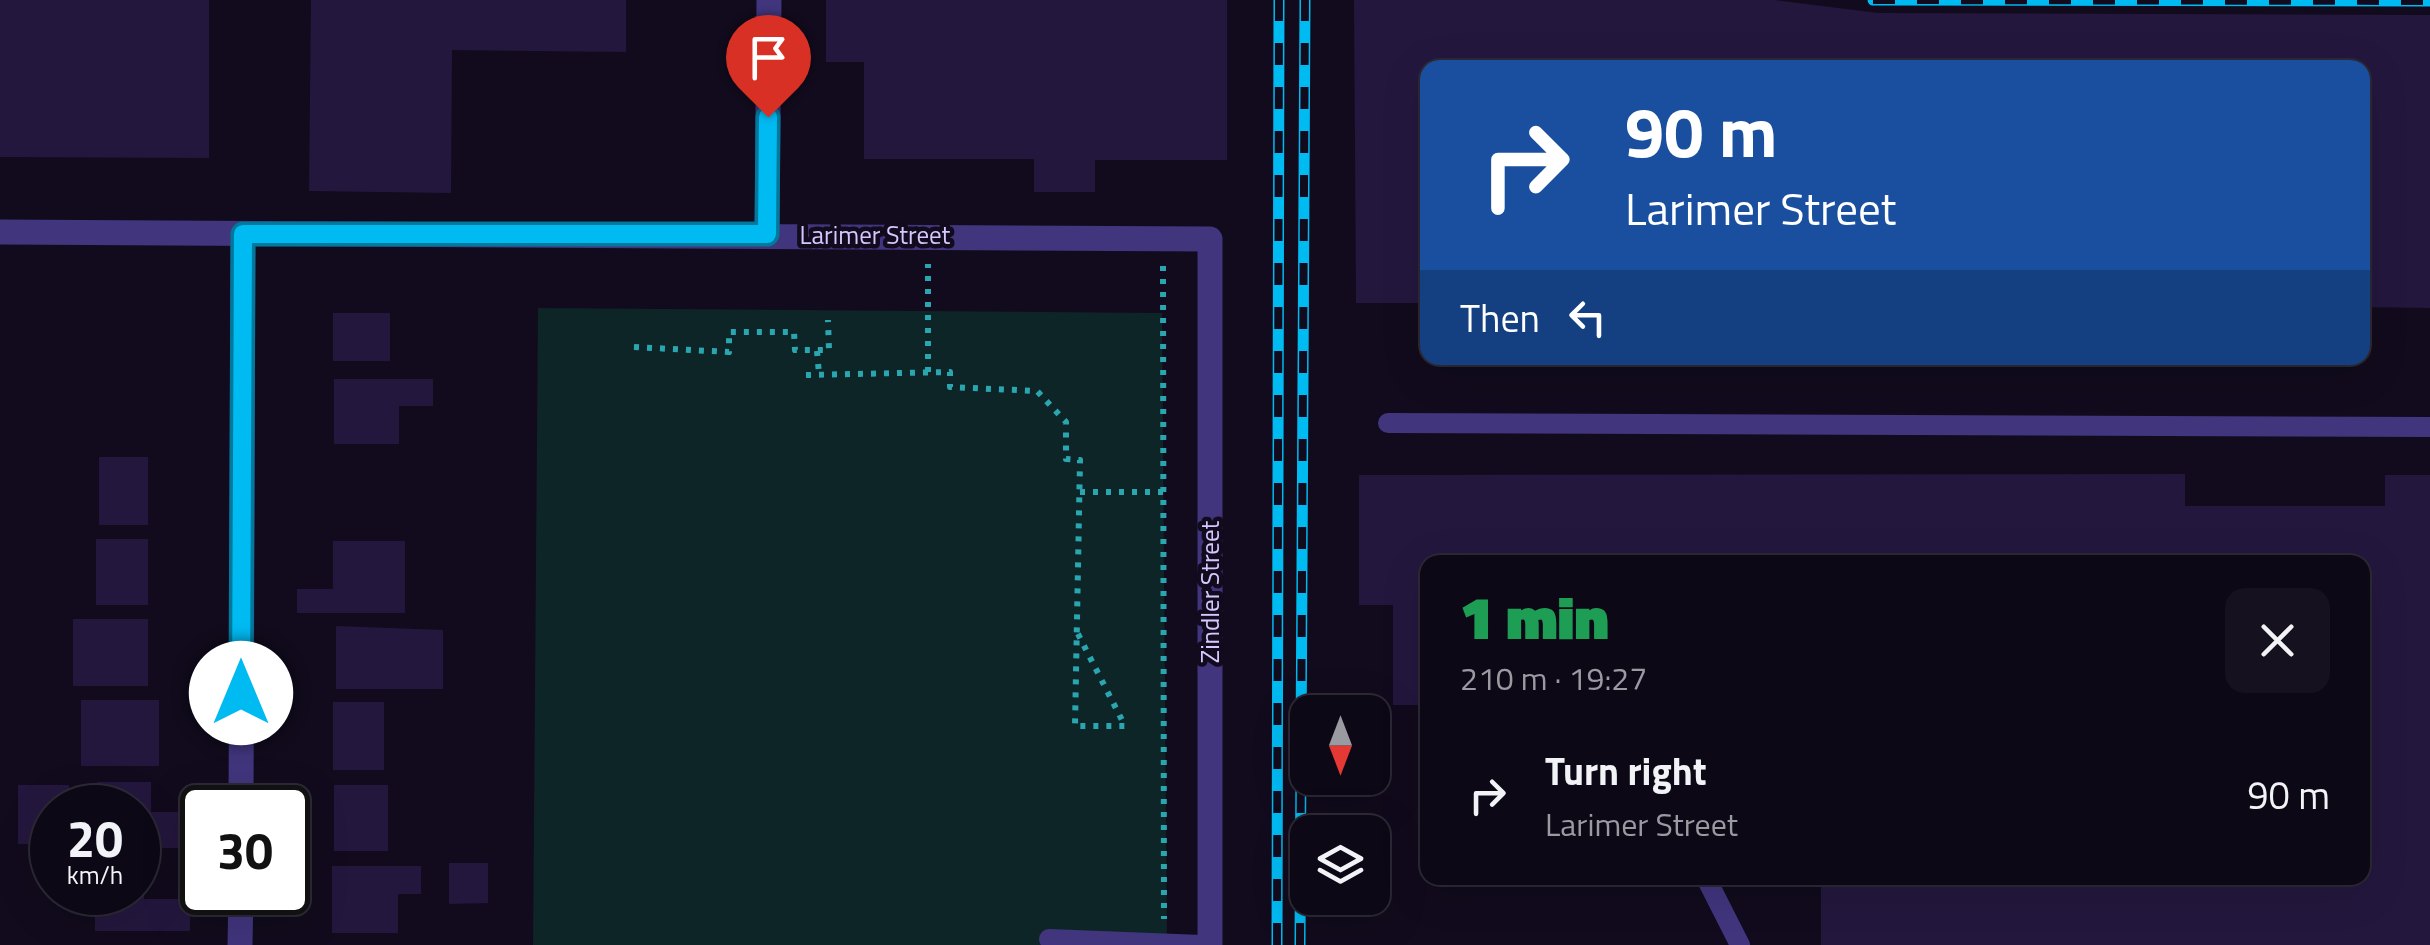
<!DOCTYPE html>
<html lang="en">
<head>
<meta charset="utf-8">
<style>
	:root { --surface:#0d0816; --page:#16111f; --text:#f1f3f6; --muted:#9a9aa1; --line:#2d2935 }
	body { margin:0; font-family:"Titillium Web",sans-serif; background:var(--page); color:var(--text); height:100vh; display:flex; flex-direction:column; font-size:38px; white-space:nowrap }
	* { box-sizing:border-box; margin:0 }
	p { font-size:32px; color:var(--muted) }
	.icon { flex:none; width:55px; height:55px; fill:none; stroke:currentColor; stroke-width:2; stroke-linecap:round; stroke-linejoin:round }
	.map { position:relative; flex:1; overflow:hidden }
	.panel { position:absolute; left:1420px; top:555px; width:950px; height:330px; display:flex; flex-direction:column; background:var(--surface); border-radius:20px; box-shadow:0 10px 40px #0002,0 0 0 2px var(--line) }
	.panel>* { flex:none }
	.guide { position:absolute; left:1420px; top:60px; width:950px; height:305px; border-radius:20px; box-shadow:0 10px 40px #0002,0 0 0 2px var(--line); background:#1a4fa0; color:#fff; overflow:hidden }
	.needle { width:65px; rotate:180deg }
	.controls { position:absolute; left:1290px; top:695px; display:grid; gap:20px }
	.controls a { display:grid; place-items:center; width:100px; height:100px; border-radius:20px; background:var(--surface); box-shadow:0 10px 40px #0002,0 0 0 2px var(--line); font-size:50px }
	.speed { position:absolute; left:30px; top:785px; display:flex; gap:20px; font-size:50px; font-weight:700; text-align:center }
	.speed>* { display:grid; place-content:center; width:130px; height:130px; border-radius:50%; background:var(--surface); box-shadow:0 10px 40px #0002,0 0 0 2px var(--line); line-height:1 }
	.speed small { font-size:25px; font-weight:400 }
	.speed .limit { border:5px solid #111; border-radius:15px; background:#fff; color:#111 }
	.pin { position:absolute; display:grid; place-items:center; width:85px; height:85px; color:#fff; margin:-102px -42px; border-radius:50% 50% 50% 0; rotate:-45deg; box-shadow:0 0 10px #0007 }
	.pin .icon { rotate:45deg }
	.me { position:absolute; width:110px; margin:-55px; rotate:0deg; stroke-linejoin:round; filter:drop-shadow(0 0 8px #0008) }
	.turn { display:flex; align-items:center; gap:35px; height:210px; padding:0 40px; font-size:45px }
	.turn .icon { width:130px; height:130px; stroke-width:2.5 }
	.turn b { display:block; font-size:70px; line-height:85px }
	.then { display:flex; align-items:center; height:95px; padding:0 40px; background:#0003; gap:20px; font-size:38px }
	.round { display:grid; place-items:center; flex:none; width:105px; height:105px; border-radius:20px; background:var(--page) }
	.overview { display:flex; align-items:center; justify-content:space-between; height:170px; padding:0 40px }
	h1 { font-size:60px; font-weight:800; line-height:75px; color:#1e9e55 }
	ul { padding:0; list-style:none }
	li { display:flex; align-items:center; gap:30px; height:140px; padding:0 40px }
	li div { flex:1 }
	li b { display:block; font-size:38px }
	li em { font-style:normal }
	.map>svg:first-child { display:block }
	.green { fill:#0e2527 }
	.building { fill:#24173e }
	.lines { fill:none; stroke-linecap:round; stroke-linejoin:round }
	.path { stroke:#2aa6b0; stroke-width:6; stroke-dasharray:5 8; stroke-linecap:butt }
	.lane { stroke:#41357d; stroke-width:20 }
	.street { stroke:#41357d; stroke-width:25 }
	.rail-casing { stroke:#00baf2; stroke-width:11 }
	.rail { stroke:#110b1d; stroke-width:8; stroke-dasharray:22; stroke-linecap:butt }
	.route-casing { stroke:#00799d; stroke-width:25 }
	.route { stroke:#00baf2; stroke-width:18 }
	.labels { text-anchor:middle; stroke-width:9; stroke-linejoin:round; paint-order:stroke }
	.street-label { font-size:25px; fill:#d5c7ff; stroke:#110b1d }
</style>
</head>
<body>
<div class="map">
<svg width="2430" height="945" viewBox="0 0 2430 945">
	<rect width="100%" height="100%" fill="#110b1d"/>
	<path class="green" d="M 538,308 L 1162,313 L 1167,945 L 533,945 Z"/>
	<path class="building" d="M 0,0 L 209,0 L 209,158 L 0,157 Z
		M 311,0 L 626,0 L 626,52 L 452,50 L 451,193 L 309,191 Z
		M 826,0 L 1227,0 L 1227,160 L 1095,160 L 1095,192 L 1034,192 L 1034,159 L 864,159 L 864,62 L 826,62 Z
		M 1354,0 L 1775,0 L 1878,13 L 2430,15 L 2430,308 L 2362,307 L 2362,68 L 1428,68 L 1428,303 L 1356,303 Z
		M 333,313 L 390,313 L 390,361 L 333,361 Z
		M 334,379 L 433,379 L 433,406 L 399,406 L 399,444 L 334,444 Z
		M 99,457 L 148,457 L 148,525 L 99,525 Z
		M 2185,474 L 2185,506 L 2385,506 L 2385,475 L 2430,475 L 2430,945 L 1821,945 L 1821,878 L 2362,878 L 2362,562 L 1428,562 L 1428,705 L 1393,705 L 1393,605 L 1359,605 L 1359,475 Z
		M 96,539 L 148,539 L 148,605 L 96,605 Z
		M 333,541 L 405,541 L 405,613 L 297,613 L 297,589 L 333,589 Z
		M 73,619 L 148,619 L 148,686 L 73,686 Z
		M 336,626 L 443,630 L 443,689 L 336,689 Z
		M 81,700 L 159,700 L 159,766 L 81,766 Z
		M 333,702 L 384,702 L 384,770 L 333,770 Z
		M 97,782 L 151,782 L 151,812 L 182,812 L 182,848 L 138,848 L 138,808 L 97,808 Z
		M 18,785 L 69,785 L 69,808 L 52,808 L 52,844 L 18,844 Z
		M 334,785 L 388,785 L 388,851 L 334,851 Z
		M 449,863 L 488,863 L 488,903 L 449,904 Z
		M 138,864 L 144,864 L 144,899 L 190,899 L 190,931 L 95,931 L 95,892 L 138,892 Z
		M 332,866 L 421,866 L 421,894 L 398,894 L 398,933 L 332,933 Z"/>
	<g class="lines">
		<path class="path" d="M 1163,266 L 1164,919
			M 634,347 L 729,352 L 729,332 L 794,332 L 795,350 L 829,350 L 828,320
			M 817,351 L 819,374
			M 928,372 L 928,264
			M 806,375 L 950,372 L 950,387 L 1037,391 L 1066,422 L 1066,459 L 1080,460 L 1075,726 L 1125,726 L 1077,632
			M 1080,492 L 1163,492"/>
		<path class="lane" d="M 1388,423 L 2430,427
			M 1706,878 L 1740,945
			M 1049,939 L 1202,945"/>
		<path class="street" d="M 0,232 L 1210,239 L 1210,945
			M 767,234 L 769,0
			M 241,808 L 243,234
			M 240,945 L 241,892"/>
		<g class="rail-casing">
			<path id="rail" d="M 1873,0 L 2430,1
				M 1277,945 L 1279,0
				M 1300,945 L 1305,0"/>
		</g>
		<use href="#rail" class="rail"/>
	</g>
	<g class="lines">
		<g class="route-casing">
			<path id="route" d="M 241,693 L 243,234 L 767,234 L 768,117"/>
		</g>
		<use href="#route" class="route"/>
	</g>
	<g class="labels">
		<g class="street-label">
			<text x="875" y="244">Larimer Street</text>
			<text transform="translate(1210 592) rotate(-90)" y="9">Zindler Street</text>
		</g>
	</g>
</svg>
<div class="controls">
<a><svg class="needle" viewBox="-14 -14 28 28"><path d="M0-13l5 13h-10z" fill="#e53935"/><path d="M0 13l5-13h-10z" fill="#9a9aa1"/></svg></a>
<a><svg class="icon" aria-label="layers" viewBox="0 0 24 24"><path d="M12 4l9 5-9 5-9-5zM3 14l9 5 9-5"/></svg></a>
</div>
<div class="speed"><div>20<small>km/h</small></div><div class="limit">30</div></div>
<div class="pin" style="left:768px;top:117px;background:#d93025"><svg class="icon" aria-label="arrive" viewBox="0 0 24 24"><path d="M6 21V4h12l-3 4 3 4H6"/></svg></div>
<svg class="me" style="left:241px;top:693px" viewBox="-20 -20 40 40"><circle r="19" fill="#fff"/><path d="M0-13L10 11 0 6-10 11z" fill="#00baf2"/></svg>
<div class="guide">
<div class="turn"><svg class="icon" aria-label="right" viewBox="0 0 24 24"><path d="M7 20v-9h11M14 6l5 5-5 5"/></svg><div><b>90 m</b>Larimer Street</div></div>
<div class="then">Then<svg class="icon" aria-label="left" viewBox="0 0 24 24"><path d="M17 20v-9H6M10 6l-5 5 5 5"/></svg></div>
</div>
<section class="panel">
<div class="overview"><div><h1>1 min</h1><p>210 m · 19:27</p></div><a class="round"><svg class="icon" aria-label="close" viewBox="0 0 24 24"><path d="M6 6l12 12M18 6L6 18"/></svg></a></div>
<ul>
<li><svg class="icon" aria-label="right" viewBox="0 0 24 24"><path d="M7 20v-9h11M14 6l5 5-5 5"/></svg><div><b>Turn right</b><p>Larimer Street</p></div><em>90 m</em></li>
</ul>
</section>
</div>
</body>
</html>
